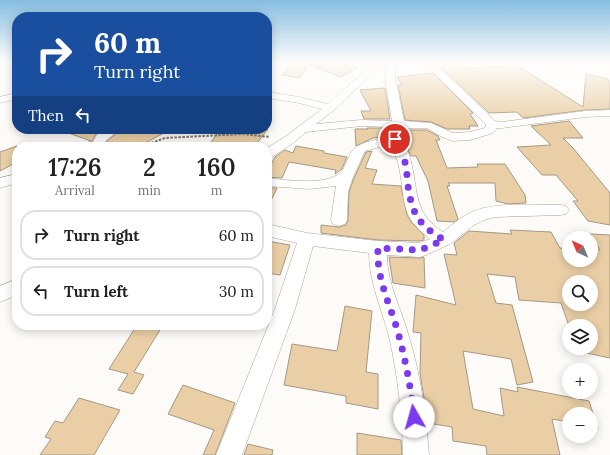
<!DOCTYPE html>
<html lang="en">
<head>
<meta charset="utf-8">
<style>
	:root { --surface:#fff; --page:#f2f2f2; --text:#222; --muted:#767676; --line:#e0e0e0 }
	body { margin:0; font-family:Lora,serif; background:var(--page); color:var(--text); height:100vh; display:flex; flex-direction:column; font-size:15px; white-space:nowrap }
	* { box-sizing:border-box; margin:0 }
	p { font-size:13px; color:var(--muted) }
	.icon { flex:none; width:22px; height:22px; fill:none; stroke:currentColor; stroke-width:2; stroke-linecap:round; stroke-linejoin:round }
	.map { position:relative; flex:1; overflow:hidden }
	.drawer { position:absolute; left:12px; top:142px; width:260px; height:188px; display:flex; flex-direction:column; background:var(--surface); border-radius:16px; box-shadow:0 2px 10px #0003 }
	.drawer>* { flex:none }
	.hud { position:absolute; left:12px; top:12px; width:260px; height:122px; border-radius:16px; box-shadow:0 2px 10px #0003; background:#1a4fa0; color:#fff; overflow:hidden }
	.needle { width:26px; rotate:316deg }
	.fabs { position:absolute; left:562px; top:231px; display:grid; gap:8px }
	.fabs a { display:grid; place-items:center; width:36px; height:36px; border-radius:50%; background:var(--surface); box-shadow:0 2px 10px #0003; font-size:20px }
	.pin { position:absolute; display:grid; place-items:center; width:34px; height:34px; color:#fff; margin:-17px; border:2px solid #fff; border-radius:50%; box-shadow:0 1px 4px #0007 }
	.me { position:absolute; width:44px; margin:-22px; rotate:353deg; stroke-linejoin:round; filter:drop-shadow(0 0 3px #0008) }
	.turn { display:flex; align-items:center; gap:14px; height:84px; padding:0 16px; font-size:18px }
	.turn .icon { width:52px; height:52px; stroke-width:2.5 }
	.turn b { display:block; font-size:28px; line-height:34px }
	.then { display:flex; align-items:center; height:38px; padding:0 16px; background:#0003; gap:8px; font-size:15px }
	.eta { display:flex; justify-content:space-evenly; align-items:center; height:68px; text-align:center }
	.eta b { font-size:24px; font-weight:600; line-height:28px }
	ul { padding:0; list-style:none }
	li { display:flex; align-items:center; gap:12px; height:50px; margin:0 8px 6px; padding:0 8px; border:2px solid var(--line); border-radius:16px }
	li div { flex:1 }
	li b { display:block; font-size:15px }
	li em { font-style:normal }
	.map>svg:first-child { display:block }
	.building { fill:#eacfa6; stroke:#a49886; fill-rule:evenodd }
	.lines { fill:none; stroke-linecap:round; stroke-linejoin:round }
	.minor-casing { stroke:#b1a593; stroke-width:1 }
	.path { stroke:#7d7a75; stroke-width:2; stroke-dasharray:2.5 1.5; stroke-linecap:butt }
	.minor { fill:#fff; fill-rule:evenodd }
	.route { stroke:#7c3aed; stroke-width:7; stroke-dasharray:0 12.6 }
</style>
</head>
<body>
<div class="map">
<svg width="610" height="455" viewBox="0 0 610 455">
	<rect width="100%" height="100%" fill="#fdfbf7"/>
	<path class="building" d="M 296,62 L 338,62 L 357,68 L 341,77 L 309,65 L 299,78 L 282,75 Z
		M 435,62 L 456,62 L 462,68 L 518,66 L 583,107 L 586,74 L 608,79 L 610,85 L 610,109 L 585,110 L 523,118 L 517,112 L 489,113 Z
		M 433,73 L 473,113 L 470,114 L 478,126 L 469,126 L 470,129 L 447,129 L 431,122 L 405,120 L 398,85 L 402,85 L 397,77 Z
		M 385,88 L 390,119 L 364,119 L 361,111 L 371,111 L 360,90 Z
		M 569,121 L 583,138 L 563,138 L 573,148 L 610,193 L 610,225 L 588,221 L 573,201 L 578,201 L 556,175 L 542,175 L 517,147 L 551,145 L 531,126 Z
		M 367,128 L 386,128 L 385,131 L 387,136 L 373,138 L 356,146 L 355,129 L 368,129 Z
		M 63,129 L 104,129 L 96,134 L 91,143 L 91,147 L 78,147 L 91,141 L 63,131 Z
		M 122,129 L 171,129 L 138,147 L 106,147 L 107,141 Z
		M 221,129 L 268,129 L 254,147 L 207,147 Z
		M 399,130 L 427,130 L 438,136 L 440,140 L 436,140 L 447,168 L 478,167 L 477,164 L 505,164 L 525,195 L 526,203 L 508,204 L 496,201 L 495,183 L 448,183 L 450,186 L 447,186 L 458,219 L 454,222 L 437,221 L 428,181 L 416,156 L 411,156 Z
		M 17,146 L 17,162 L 0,171 L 0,152 Z
		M 296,146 L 324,151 L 324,153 L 347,157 L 342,169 L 335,174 L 336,170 L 289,162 L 282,178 L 267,177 L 267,172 L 275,157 L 285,150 L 293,153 Z
		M 372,151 L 365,168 L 377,170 L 372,184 L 401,186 L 407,215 L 412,223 L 424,235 L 424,240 L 419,241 L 378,240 L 321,233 L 321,225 L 339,227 L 346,225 L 348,220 L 349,192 L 354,178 L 366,152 Z
		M 267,188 L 277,188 L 267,209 Z
		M 510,230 L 551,232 L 560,248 L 569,249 L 569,260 L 591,260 L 591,249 L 600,250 L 590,234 L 610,235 L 610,358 L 577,351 L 576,348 L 591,348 L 591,326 L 569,326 L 561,303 L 519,300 L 515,277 L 487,274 L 496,303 L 512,305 L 533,382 L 517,385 L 511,359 L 463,351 L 473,409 L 504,416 L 500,388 L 518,392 L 517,387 L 589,401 L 598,428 L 591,427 L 591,414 L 569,414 L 569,422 L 552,419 L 560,455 L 487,455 L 486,446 L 453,441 L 452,427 L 428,423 L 420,373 L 421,333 L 413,332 L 416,295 L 456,305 L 444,254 L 457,255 L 454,243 L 469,231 L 512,234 ZM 569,282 L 591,282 L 591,304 L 569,304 Z
		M 267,241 L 290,245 L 280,275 L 267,273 Z
		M 389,257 L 420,258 L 424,257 L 425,288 L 393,283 Z
		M 345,306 L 372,311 L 366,372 L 378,374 L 378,409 L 346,403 L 346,396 L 284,385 L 292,344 L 337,351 Z
		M 137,325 L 163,325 L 134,372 L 144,375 L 133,394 L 118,390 L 128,374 L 109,369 Z
		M 183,385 L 235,403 L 215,455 L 203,455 L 214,430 L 168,414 Z
		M 79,398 L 120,410 L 94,455 L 40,455 L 51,439 L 45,437 L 55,421 L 63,423 Z
		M 357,433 L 401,440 L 402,455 L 357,455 Z
		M 248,444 L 273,450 L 272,455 L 244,455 Z"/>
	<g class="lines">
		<g class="minor-casing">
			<path id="minor" d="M 375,62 L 384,62 L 334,110 L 316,124 L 361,120 L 392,121 L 385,78 L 388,62 L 396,62 L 395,78 L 404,121 L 431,123 L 453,133 L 470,132 L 485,128 L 486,125 L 424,62 L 433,62 L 495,121 L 502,122 L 585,111 L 610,110 L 610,116 L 585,117 L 502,128 L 497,128 L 494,132 L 490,134 L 470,140 L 453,141 L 442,137 L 427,128 L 396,128 C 404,140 411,157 413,171 C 418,199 417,215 443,232 C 453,224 463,216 474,211 C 497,202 536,205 561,205 L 566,206 L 569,210 L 566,214 L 561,215 L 495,217 L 484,220 L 474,225 L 450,244 L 426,255 L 420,257 L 387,255 C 387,284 402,310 409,337 C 421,376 426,415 429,455 L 403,455 C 402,415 398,375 389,337 C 382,309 369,282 369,253 L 313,246 L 295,309 L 242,455 L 216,455 L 275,309 L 297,243 L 267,236 L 267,224 L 307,233 L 378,241 L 419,243 L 430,239 C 399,215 406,201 399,167 C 397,159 394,151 391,144 L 365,151 L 353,177 L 348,192 L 347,220 L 345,224 L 339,226 L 333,224 L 331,220 L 336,186 L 309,189 L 267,186 L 267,178 C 286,180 325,186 340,173 C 345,169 346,162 349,157 C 355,141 374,141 389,137 L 386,130 L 389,127 L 361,126 L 306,132 L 293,143 L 272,157 L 267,158 L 267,148 L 285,137 L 322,109 L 299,103 L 267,98 L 267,92 L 299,97 L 328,104 Z
				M 17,93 L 17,99 L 0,103 L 0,97 Z
				M 107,129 L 121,129 L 106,140 L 104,144 L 105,147 L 93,147 L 92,144 L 97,135 Z
				M 17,174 L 17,183 L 0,188 L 0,178 Z
				M 17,279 L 17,295 L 0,302 L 0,286 Z"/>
		</g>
		<path class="path" d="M 140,147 L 165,138 L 243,134 L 270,137"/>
		<use href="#minor" class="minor"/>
	</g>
	<linearGradient id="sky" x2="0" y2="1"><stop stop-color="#85bde0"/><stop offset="0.49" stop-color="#fefdfb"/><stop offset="1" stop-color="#fefdfb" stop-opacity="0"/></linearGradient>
	<rect width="610" height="126" fill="url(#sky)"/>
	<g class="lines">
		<path class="route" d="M 395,139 C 398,147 403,156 406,165 C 407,172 407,180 408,186 C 412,215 420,226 444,240 L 420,250 L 378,248 C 376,279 391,306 399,336 C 406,363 411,389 414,417"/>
	</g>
</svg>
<div class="fabs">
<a><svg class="needle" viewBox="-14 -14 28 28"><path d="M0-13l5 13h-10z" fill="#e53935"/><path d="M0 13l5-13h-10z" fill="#767676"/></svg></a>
<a><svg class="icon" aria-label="search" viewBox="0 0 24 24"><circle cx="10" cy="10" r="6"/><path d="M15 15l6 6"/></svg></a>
<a><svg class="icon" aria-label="layers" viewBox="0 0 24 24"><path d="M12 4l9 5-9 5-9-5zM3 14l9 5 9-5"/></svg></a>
<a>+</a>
<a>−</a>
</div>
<div class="pin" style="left:395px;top:139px;background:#d93025"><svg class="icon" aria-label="arrive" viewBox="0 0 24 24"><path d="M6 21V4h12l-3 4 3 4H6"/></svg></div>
<svg class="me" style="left:414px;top:417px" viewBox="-20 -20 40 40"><circle r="19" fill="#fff"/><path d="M0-13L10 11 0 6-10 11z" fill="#7c3aed"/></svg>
<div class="hud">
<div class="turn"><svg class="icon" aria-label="right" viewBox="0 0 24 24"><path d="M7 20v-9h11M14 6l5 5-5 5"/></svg><div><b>60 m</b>Turn right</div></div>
<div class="then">Then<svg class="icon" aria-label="left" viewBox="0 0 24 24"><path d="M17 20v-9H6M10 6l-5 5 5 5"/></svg></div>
</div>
<section class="drawer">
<div class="eta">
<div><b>17:26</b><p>Arrival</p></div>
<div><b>2</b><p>min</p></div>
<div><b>160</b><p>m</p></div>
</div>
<ul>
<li><svg class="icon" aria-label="right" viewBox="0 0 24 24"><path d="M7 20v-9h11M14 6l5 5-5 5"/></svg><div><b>Turn right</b></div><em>60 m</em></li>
<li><svg class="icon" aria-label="left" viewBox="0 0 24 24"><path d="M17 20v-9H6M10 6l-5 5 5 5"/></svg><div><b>Turn left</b></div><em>30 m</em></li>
</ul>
</section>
</div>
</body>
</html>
